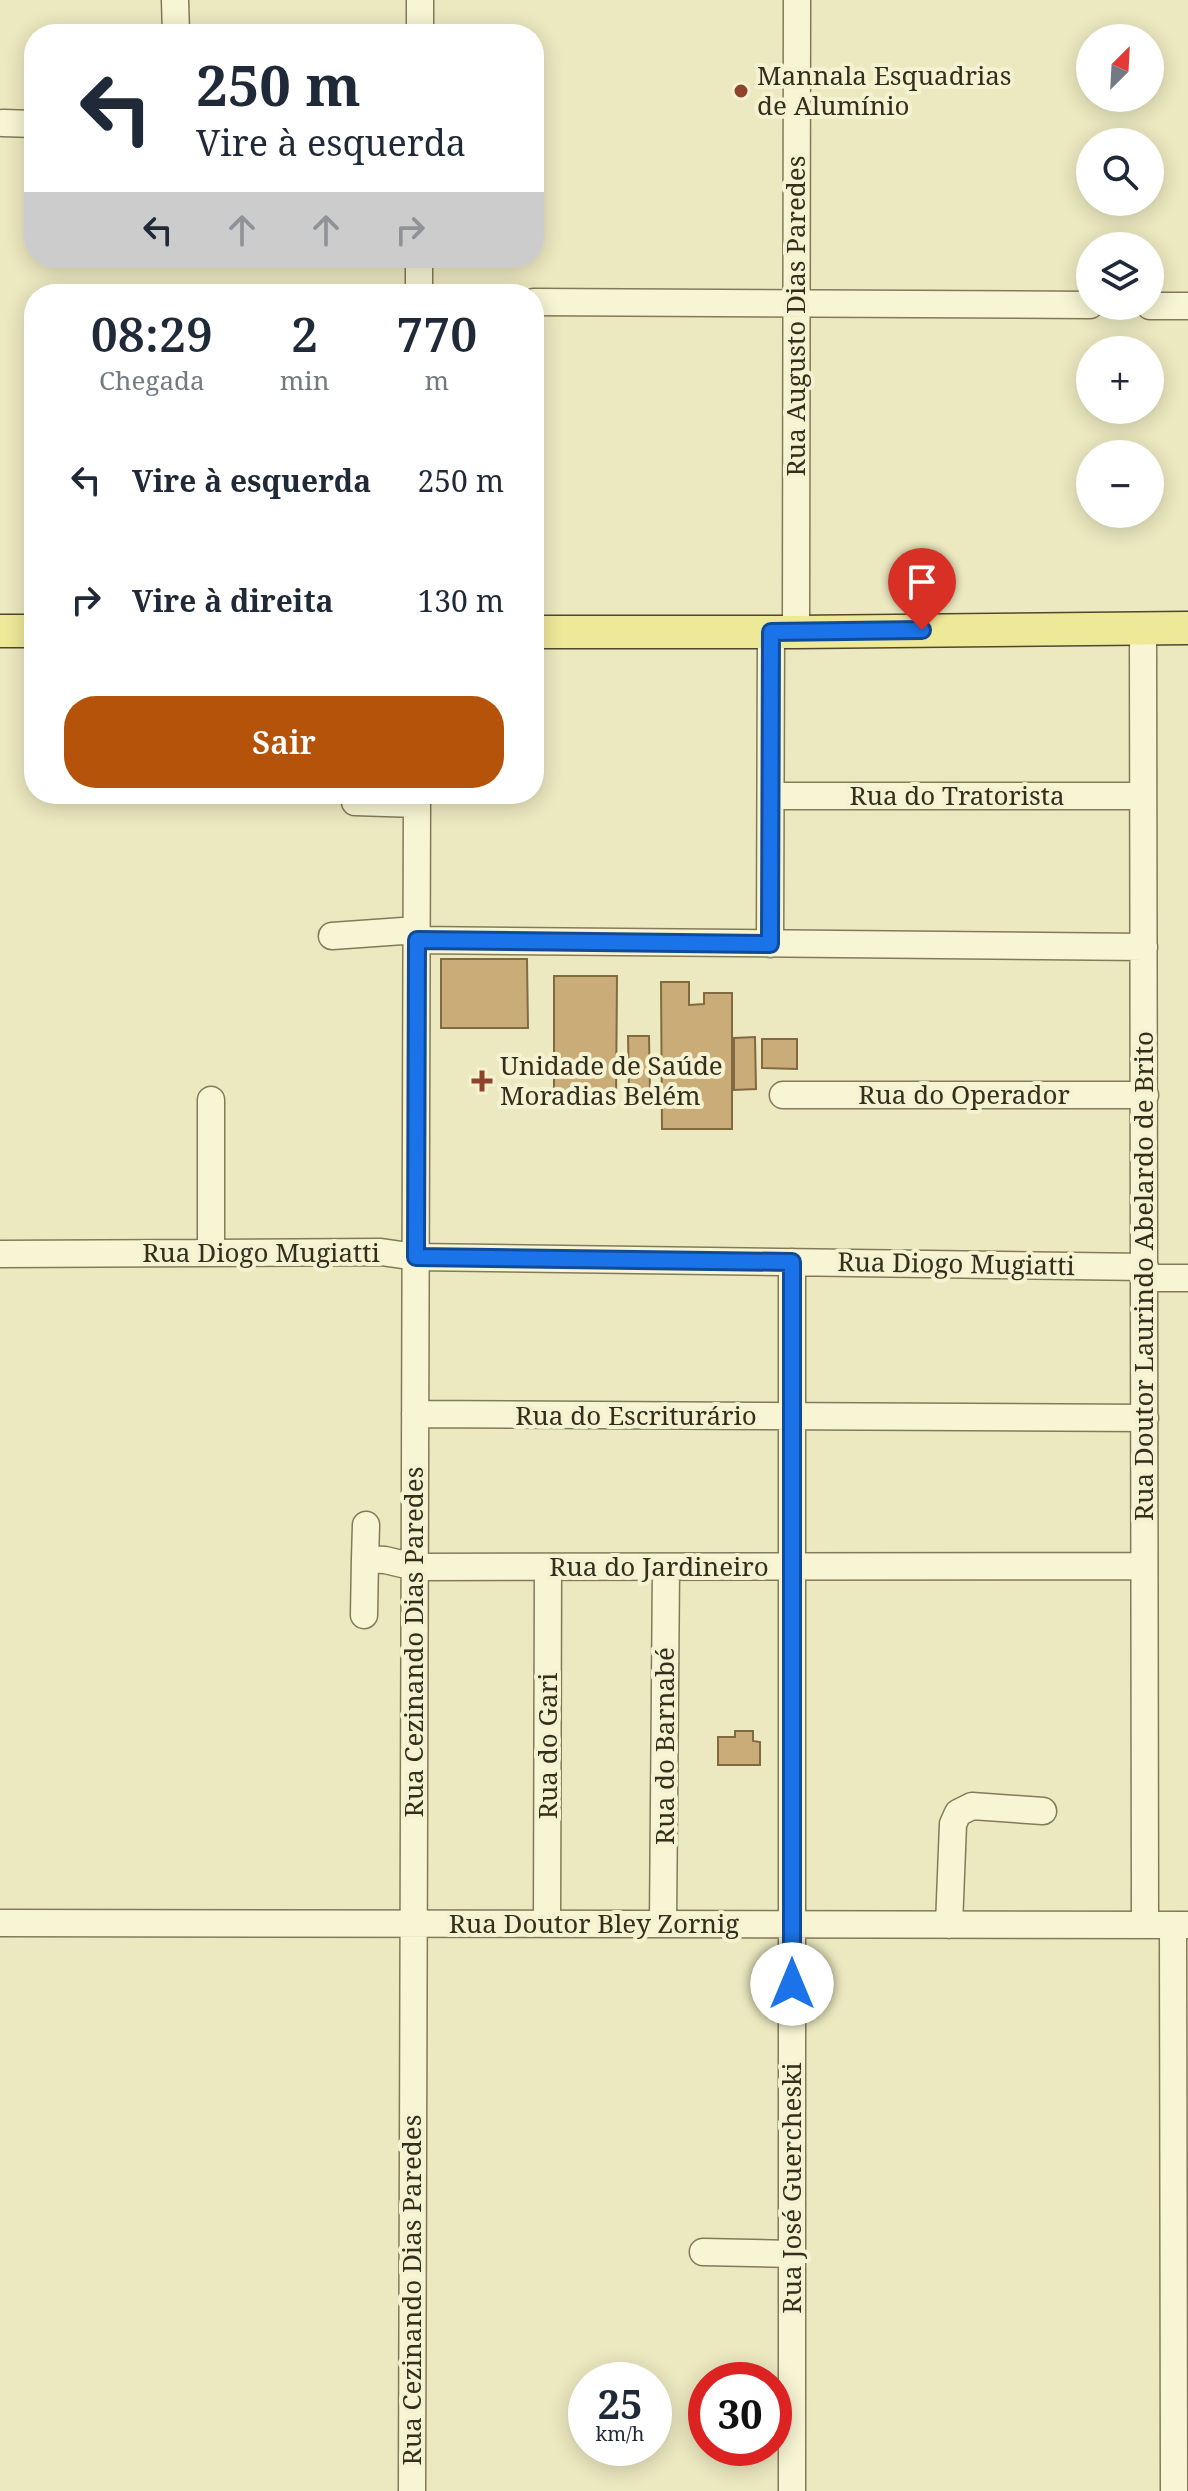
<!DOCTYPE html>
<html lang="pt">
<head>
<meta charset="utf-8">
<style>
	:root { --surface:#fff; --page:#f6f6f7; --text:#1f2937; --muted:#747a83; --accent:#b45309 }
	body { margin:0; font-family:"Noto Serif",serif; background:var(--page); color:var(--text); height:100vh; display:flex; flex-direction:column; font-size:30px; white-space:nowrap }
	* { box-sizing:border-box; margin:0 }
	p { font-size:26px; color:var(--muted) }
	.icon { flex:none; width:44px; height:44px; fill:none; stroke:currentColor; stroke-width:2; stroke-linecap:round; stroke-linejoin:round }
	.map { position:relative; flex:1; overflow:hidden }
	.drawer { position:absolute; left:24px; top:284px; width:520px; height:520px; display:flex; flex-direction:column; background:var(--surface); border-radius:32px; box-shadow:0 4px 20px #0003 }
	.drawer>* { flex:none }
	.guide { position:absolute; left:24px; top:24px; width:520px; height:244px; border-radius:32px; box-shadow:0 4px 20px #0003; background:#fff; color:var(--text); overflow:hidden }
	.needle { width:52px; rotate:24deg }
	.fabs { position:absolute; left:1076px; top:24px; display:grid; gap:16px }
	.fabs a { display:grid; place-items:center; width:88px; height:88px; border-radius:50%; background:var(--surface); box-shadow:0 4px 20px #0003; font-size:40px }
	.speed { position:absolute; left:568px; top:2362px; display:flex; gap:16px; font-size:40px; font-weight:700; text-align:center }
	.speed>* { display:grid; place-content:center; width:104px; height:104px; border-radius:50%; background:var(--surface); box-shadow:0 4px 20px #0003; line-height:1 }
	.speed small { font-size:20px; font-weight:400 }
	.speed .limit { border:12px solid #d22; background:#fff; color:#111 }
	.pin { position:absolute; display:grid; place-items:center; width:68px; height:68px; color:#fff; margin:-82px -34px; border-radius:50% 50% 50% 0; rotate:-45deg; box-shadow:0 0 8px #0007 }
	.pin .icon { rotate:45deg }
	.me { position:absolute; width:88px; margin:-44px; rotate:0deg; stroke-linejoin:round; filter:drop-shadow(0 0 6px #0008) }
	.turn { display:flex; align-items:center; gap:28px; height:168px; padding:0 40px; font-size:36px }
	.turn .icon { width:104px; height:104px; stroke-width:2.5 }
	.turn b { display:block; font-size:56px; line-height:68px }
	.lanes { display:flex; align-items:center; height:76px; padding:0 40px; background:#0003; justify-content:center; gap:40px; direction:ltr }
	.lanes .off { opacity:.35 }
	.eta { display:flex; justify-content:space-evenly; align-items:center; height:136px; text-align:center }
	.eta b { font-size:48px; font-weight:600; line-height:56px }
	.button { display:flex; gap:16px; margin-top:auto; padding:16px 40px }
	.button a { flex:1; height:92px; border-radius:32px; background:var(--accent); color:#fff; font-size:32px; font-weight:600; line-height:92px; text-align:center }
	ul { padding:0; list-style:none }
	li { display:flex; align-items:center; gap:24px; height:120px; padding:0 40px }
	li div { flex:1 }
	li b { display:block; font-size:30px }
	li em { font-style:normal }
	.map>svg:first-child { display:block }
	.building { fill:#c9ac77; stroke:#826a40; stroke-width:2 }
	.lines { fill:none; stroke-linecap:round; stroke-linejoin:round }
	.minor-casing { stroke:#847a59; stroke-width:29 }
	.major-casing { stroke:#52472d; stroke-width:35 }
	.minor { stroke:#f7f5d3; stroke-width:26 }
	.major { stroke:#eee899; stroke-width:32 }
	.route-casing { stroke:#114b97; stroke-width:20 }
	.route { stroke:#1a73e8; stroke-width:14 }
	.poi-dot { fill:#91422b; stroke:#f4f2d0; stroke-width:3 }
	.labels { text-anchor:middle; stroke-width:8; stroke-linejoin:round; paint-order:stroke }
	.poi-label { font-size:26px; fill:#342e1d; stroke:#f4f2d0; text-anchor:start }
	.street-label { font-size:26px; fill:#342e1d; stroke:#f4f2d0 }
</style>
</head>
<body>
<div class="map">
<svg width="1188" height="2491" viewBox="0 0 1188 2491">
	<rect width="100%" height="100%" fill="#ece9c0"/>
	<path class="building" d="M 441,959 L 527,959 L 528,1028 L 441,1028 Z
		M 554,976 L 617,976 L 616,1103 L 554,1103 Z
		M 661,982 L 689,982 L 689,1005 L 704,1004 L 704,993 L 732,993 L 732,1129 L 662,1129 Z
		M 628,1036 L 649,1036 L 650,1092 L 629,1093 Z
		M 755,1037 L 756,1089 L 734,1090 L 734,1038 Z
		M 762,1039 L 797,1039 L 797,1069 L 762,1068 Z
		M 735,1731 L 753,1731 L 753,1741 L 760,1742 L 760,1765 L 718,1765 L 718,1737 L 735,1737 Z"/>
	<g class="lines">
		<g class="minor-casing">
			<path id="minor" d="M 175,0 L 176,34
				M 420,34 L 420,0
				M 3,123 L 34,124
				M 419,294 L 419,258
				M 534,302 L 1090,305
				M 1150,306 L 1188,306
				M 1143,627 L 1145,1925
				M 796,632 L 797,0
				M 771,796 L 1143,796
				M 355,802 L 417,804
				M 332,936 L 417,930
				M 417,940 L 1144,947
				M 770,944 L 771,632
				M 783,1095 L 1145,1095
				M 211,1253 L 211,1100
				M 0,1254 L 381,1252 L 416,1257 L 1145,1267
				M 792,1262 L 792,2491
				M 1145,1278 L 1188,1278
				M 415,1414 L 1145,1418
				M 366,1525 L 365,1559 L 385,1560 L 415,1567 L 1144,1566
				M 364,1615 L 365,1559
				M 0,1923 L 1188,1925
				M 547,1924 L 548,1567
				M 663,1924 L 666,1568
				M 949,1925 L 953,1824 L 958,1813 L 972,1806 L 1043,1811
				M 1173,1925 L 1174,2491
				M 703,2252 L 792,2254
				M 412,2491 L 417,794"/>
		</g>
		<g class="major-casing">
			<path id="major" d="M 0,631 L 34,631
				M 534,632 L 796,632 L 1188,628"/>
		</g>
		<use href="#minor" class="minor"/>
		<use href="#major" class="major"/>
	</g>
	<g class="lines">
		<g class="route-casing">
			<path id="route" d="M 792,1984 L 792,1262 L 416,1257 L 417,940 L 770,944 L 771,632 L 922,630"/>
		</g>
		<use href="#route" class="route"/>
	</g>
	<g class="poi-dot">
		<circle cx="741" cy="91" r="8"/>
		<path d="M478 1069h8v8h8v8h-8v8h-8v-8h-8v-8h8z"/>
	</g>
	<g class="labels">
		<g class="poi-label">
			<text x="757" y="85">Mannala Esquadrias<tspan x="757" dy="30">de Alumínio</tspan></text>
			<text x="500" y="1075">Unidade de Saúde<tspan x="500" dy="30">Moradias Belém</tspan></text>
		</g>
		<g class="street-label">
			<text transform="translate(796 316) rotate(-90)" y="9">Rua Augusto Dias Paredes</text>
			<text x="957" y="805">Rua do Tratorista</text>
			<text x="964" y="1104">Rua do Operador</text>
			<text x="261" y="1262">Rua Diogo Mugiatti</text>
			<text transform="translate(956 1264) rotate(1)" y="9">Rua Diogo Mugiatti</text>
			<text transform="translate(1144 1276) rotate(-90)" y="9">Rua Doutor Laurindo Abelardo de Brito</text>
			<text x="636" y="1425">Rua do Escriturário</text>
			<text x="659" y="1576">Rua do Jardineiro</text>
			<text transform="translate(414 1642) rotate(-90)" y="9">Rua Cezinando Dias Paredes</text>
			<text transform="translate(548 1746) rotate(-90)" y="9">Rua do Gari</text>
			<text transform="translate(665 1746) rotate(-90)" y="9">Rua do Barnabé</text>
			<text x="594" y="1933">Rua Doutor Bley Zornig</text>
			<text transform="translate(792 2188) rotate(-90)" y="9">Rua José Guercheski</text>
			<text transform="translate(412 2290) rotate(-90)" y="9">Rua Cezinando Dias Paredes</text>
		</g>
	</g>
</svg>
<div class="fabs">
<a><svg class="needle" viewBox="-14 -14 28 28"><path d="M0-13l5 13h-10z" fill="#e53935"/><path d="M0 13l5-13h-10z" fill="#747a83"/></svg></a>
<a><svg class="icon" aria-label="search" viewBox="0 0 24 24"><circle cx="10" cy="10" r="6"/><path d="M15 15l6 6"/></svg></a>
<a><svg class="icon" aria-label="layers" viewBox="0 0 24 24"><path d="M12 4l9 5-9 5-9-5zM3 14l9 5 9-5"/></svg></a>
<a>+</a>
<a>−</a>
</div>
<div class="speed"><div>25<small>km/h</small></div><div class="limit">30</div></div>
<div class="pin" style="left:922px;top:630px;background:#d93025"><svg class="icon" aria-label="arrive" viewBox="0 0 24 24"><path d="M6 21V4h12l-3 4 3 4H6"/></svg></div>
<svg class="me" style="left:792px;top:1984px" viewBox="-20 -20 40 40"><circle r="19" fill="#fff"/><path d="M0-13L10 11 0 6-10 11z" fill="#1a73e8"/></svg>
<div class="guide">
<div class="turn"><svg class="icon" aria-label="left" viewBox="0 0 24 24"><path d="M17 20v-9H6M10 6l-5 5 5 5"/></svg><div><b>250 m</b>Vire à esquerda</div></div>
<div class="lanes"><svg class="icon" aria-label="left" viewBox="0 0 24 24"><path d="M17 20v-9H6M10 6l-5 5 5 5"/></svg><svg class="icon off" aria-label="ahead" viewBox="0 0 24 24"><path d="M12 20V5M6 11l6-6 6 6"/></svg><svg class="icon off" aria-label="ahead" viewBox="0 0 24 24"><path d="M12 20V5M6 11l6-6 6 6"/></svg><svg class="icon off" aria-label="right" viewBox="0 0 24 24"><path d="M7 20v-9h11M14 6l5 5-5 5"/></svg></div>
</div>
<section class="drawer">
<div class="eta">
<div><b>08:29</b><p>Chegada</p></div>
<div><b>2</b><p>min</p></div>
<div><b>770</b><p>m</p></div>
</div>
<ul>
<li><svg class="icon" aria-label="left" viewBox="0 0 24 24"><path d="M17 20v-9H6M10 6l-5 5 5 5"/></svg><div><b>Vire à esquerda</b></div><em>250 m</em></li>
<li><svg class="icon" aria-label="right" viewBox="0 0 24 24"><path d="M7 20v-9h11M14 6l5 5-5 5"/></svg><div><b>Vire à direita</b></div><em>130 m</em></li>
</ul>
<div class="button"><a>Sair</a></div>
</section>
</div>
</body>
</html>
